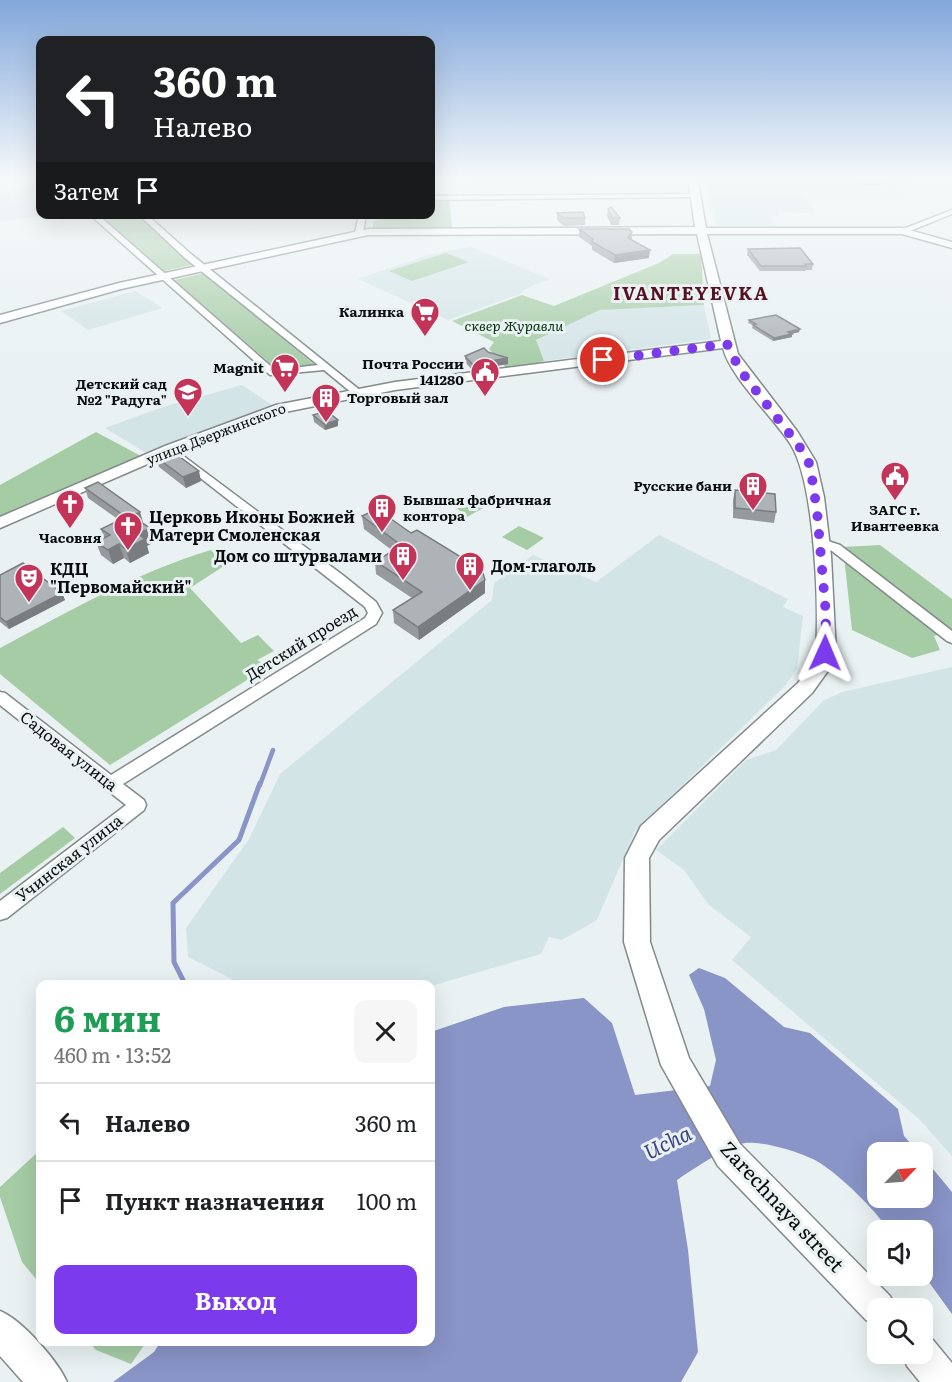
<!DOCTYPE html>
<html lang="ru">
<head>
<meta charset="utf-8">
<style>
	:root { --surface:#fff; --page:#f6f6f6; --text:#202124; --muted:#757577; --line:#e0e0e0; --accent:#7c3aed }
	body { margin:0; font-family:Literata,serif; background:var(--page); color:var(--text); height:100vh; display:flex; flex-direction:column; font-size:22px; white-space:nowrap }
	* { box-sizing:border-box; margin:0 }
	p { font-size:20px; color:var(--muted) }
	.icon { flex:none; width:33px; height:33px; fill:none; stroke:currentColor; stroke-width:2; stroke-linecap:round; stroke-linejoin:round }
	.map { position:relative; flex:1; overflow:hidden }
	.side { position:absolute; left:36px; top:980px; width:399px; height:366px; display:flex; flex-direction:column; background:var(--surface); border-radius:12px; box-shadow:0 6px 24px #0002 }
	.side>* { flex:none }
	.top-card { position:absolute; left:36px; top:36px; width:399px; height:183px; border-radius:12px; box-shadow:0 6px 24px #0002; background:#202124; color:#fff; overflow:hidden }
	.needle { width:39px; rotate:65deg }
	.tools { position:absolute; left:867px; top:1142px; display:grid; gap:12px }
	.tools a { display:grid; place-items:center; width:66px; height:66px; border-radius:12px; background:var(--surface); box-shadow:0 6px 24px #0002; font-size:30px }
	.pin { position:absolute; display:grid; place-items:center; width:51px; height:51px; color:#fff; margin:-26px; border:3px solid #fff; border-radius:50%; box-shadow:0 2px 6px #0007 }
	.me { position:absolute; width:66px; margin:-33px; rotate:1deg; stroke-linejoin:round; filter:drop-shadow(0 0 4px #0008) }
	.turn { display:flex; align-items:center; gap:21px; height:126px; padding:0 18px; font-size:27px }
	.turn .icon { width:78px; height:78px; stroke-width:2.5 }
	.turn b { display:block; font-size:42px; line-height:51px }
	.then { display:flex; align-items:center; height:57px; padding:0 18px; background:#0003; gap:12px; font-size:22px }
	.round { display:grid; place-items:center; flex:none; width:63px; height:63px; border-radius:12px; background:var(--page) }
	.overview { display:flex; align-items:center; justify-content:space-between; height:102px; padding:0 18px }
	h1 { font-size:36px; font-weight:700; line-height:45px; color:#1e9e55 }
	.action { display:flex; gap:12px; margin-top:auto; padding:12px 18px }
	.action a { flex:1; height:69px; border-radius:12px; background:var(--accent); color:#fff; font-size:24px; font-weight:700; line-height:69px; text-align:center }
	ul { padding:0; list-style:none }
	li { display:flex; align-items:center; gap:18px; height:78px; padding:0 18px; border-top:2px solid var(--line) }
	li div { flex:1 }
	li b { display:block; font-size:22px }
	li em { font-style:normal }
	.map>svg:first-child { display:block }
	.built { fill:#d3e4e7 }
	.green { fill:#a5cca5 }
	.water { fill:#8994c7 }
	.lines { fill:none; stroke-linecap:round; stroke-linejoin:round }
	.stream-far1 { stroke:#8994c7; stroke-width:4.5 }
	.stream { stroke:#8994c7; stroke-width:5 }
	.street-casing { stroke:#838a8b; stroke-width:3 }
	.secondary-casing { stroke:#838a8b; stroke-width:3 }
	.street { fill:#fff; fill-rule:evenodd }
	.secondary { fill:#fff; fill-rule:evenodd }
	.wall { fill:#969a9d }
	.shaded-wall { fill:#7a7d80 }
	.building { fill:#aeb3b7; stroke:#7a7d80; stroke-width:1.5 }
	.route { stroke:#7c3aed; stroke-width:10; stroke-dasharray:0 18 }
	.labels { text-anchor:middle; stroke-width:6; stroke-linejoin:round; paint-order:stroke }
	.far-poi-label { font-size:14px; font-weight:bold; fill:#090c0c; stroke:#e9f1f3; text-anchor:end }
	.far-park-label { font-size:14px; font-style:italic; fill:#02330a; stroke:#e9f1f3 }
	.far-street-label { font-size:14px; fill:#090c0c; stroke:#e9f1f3 }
	.poi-label { font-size:16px; font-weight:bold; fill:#090c0c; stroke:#e9f1f3; text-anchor:start }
	.street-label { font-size:16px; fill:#090c0c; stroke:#e9f1f3 }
	.far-district-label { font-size:18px; font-weight:bold; letter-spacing:1.5px; fill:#561123; stroke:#e9f1f3 }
	.near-street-label { font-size:20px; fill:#090c0c; stroke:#e9f1f3 }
	.near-water-label { font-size:21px; font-style:italic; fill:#3b4585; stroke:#e9f1f3 }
</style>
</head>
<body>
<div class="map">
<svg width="952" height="1382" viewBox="0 0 952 1382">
	<rect width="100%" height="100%" fill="#e9f1f3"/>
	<path class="built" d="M 466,177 L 595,177 L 596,185 L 464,185 Z
		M 703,177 L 914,177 L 918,182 L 901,188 L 906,195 L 805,195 L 815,213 L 778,212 L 779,216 L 772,215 L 770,218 L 776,226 L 716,226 Z
		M 40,187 L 40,214 L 55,215 L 0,221 L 0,192 Z
		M 471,247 L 550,279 L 525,289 L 522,293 L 448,320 L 358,279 L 430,254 Z
		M 135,291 L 163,308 L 88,330 L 61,311 Z
		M 704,305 L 711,339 L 544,361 L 535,341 L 600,310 Z
		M 242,385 L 272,405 L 148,454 L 105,428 L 163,407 Z
		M 659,535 L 788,599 L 783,607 L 803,616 L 797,669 L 785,686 L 635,831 L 597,920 L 562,940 L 549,937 L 541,954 L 431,986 L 242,984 L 188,957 L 186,928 L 249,839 L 280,774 L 492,600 L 494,583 L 533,555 L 596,582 Z
		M 952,667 L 952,1156 L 919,1119 L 732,960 L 751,937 L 709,905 L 684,870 L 656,850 L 746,760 L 776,750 L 823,701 L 842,692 Z"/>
	<path class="green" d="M 431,199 L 450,199 L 452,231 L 372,230 L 374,221 L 384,219 L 386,215 L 430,214 Z
		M 90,215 L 141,215 L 195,264 L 161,272 Z
		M 446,253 L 469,262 L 412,281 L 389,271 Z
		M 673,254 L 701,254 L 704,305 L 600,310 L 536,340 L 544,361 L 527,366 L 506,368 L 489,349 L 494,342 L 452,321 L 522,295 L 554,306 L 659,263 Z
		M 205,273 L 317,367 L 278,370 L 174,280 Z
		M 96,432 L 141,456 L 0,516 L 0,485 Z
		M 479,496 L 490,504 L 467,517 L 453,505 Z
		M 519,526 L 544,538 L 527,550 L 502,537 Z
		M 880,545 L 952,599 L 952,630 L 934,636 L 940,650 L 912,658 L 852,630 L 843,547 Z
		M 211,550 L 224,566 L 190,588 L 241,643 L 258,635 L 274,651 L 257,660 L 268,667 L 110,765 L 0,674 L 0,648 C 68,612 137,572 211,550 Z
		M 63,827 L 75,838 L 0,894 L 0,873 Z
		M 40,1150 L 40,1284 L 22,1262 L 0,1197 L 0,1187 Z
		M 88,1341 L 147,1341 L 131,1364 L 96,1350 Z"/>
	<path class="water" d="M 699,968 L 725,978 L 784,1027 L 810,1033 L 898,1109 L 904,1136 L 918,1152 L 878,1152 L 878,1197 L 922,1197 L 923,1157 L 952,1192 L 952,1314 L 923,1274 L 922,1230 L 889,1230 C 873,1208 843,1178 820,1163 C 804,1153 764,1141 745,1143 C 728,1145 692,1170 677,1180 L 688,1250 L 698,1352 L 681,1382 L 113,1382 L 154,1352 L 161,1341 L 430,1341 L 431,1032 L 504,1007 L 584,998 L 612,1023 L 635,1095 L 710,1086 L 716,1060 L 704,1009 L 689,975 Z"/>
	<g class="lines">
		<path class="stream-far1" d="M 260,785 L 273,750"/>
		<path class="stream" d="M 185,984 L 174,962 L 173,903 L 239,840 L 260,783"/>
		<g class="street-casing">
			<path id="street" d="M 697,194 L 695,197 L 430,200 L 430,196 Z
				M 952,210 L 952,214 L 905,233 L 898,231 Z
				M 89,214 L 97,214 L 275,370 L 318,365 L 185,258 L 138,214 L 146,214 L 191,254 L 361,391 L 352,393 L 324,370 L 270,375 Z
				M 359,214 L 366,214 L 363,233 L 359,235 L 355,233 Z
				M 170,446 L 344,576 L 376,602 L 382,613 L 376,624 L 123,784 L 144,800 L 146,805 L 144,810 L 7,918 L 0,920 L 0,901 L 126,805 L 0,705 L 0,692 L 5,693 L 111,775 L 365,618 L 368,613 L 365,607 L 166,451 L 166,447 Z
				M 819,538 L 840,545 L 952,631 L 952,643 L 947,641 L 832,551 L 813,542 Z"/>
		</g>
		<g class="secondary-casing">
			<path id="secondary" d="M 688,177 L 697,177 L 706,228 L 902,228 L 952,242 L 952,248 L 902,234 L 707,234 L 738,354 L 797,431 L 816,462 L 824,497 L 831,556 L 836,653 L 830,668 L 812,693 L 659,840 L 649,858 L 650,942 L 689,1058 L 740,1144 L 890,1296 L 896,1308 L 878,1308 L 878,1325 L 866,1320 L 718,1166 L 661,1065 L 624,942 L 625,858 L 641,826 L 798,683 L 810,667 L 816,653 C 819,606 815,484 791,445 C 774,418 730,377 723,348 L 395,390 L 280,413 L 175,452 L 0,528 L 0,517 L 165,446 L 276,405 L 395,382 L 721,341 L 697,234 L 368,235 L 121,289 L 0,323 L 0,315 L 119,283 L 368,229 L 695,227 Z
				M 0,1311 C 22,1320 57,1360 67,1382 L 23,1382 L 0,1356 Z
				M 922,1336 L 933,1340 L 952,1363 L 952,1382 L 920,1382 L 907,1366 L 902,1353 L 922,1353 Z"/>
		</g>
		<use href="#street" class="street"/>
		<use href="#secondary" class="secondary"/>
	</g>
	<path class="wall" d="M 859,177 L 882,177 L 883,179 L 881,186 L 864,185 Z
		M 608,209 L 620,218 L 619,225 L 611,225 L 607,216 Z
		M 557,213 L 585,218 L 585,225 L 564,226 L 557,220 Z
		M 328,214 L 350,214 L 348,219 L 328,218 Z
		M 579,229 L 632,232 L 632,240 L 649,258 L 614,263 L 592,250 L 592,246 L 579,237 Z
		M 748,249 L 813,264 L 812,270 L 806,270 L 805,271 L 760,271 L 747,255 Z
		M 749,320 L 799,332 L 791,334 L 792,334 L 792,337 L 773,341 L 752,328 L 753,325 L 748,323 Z
		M 488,352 L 508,358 L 508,364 L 472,370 L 465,362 L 465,356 Z
		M 313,415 L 338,426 L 325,430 L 314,422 Z
		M 156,457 L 201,481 L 186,488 L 159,467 Z
		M 85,488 L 143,522 L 142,523 L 150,528 L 154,542 L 147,546 L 149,553 L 130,563 L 124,558 L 113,564 L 101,555 L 96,542 L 104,538 L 101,529 L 119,520 L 88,498 Z
		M 735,490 L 776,512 L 774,523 L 733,518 L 733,500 Z
		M 362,516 L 411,533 L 485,580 L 485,593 L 419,640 L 394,623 L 393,610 L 412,598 L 376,574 L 375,561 L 393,551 L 364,529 Z
		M 0,575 L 62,593 L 65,600 L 9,629 L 0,622 Z"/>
	<path class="shaded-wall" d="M 650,250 L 649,258 L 614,263 L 615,255 Z
		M 800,329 L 799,332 L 787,335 L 788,332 Z
		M 792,334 L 792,337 L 773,341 L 774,338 Z
		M 508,358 L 508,364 L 472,370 L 472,364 Z
		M 338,420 L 338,426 L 325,430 L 324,424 Z
		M 199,471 L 201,481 L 186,488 L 183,477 Z
		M 140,512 L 143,522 L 130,528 L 127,518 Z
		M 150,528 L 154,542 L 147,546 L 149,553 L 130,563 L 126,549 L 138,534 Z
		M 119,544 L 124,558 L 113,564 L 108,550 Z
		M 485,580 L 485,593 L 419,640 L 418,627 Z
		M 62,593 L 65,600 L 9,629 L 6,622 Z"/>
	<path class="building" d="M 866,177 L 882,177 L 883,179 L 866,178 Z
		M 611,207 L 620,218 L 612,218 L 608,209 Z
		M 583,212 L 585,218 L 564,218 L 557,213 Z
		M 579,229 L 629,229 L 632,232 L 628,238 L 650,250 L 615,255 L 592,242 L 593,239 Z
		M 800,248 L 813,264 L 805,264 L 806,266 L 761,266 L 748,249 Z
		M 776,315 L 800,329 L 788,332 L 792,334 L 774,338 L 753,325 L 756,324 L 749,320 Z
		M 484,348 L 488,352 L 508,358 L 472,364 L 465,356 Z
		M 327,411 L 338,420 L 324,424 L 313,415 Z
		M 172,451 L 199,471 L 183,477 L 156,457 Z
		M 98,482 L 140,512 L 132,516 L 130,515 L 126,517 L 85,488 Z
		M 735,490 L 775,494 L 776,512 L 735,508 Z
		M 377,509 L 411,533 L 417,530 L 482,570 L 485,580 L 418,627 L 393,610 L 422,592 L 375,561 L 402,546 L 362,516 Z
		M 130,515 L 150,528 L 138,534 L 145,539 L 126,549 L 119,544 L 108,550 L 96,542 L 110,535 L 101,529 Z
		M 23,563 L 62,593 L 6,622 L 0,617 L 0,575 Z"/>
	<linearGradient id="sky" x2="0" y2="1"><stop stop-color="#82a7db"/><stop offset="0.48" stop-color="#f5f9fa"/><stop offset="1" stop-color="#f5f9fa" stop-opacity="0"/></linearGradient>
	<rect width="952" height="370" fill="url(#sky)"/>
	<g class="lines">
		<path class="route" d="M 603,360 L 727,344 L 740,370 L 799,446 L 810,465 L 817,511 L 826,615 L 825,653"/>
	</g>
	<defs>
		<g id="supermarket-pin" transform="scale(1.5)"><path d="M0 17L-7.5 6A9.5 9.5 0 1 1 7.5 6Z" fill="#c33458" stroke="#e9f1f3"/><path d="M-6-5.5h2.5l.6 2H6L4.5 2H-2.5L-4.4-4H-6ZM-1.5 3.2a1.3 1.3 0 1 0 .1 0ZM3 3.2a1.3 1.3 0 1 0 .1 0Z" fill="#fff"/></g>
		<g id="civic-pin" transform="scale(1.5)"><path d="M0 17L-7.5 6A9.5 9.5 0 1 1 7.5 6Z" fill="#c33458" stroke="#e9f1f3"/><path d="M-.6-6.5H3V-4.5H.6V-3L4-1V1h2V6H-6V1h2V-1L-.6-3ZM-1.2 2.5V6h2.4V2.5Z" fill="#fff"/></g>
		<g id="school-pin" transform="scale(1.5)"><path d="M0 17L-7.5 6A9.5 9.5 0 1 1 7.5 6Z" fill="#c33458" stroke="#e9f1f3"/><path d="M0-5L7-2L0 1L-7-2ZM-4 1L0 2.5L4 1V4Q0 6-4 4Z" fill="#fff"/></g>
		<g id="building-pin" transform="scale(1.5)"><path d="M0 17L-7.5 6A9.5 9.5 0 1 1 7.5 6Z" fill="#c33458" stroke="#e9f1f3"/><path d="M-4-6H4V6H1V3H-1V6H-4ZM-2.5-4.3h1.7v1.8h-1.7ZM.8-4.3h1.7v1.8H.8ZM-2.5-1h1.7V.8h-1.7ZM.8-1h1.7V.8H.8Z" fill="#fff"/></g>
		<g id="church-pin" transform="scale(1.5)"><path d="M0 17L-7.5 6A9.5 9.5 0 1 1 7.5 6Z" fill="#c33458" stroke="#e9f1f3"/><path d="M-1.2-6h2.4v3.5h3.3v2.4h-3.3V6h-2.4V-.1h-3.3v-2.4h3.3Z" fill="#fff"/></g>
		<g id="theatre-pin" transform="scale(1.5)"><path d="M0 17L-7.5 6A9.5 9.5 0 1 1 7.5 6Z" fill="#c33458" stroke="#e9f1f3"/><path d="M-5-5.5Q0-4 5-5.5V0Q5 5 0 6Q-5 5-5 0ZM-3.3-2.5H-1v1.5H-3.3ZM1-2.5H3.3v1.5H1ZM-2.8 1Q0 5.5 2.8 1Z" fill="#fff"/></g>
	</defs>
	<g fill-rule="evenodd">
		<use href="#supermarket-pin" x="425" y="312"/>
		<use href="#supermarket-pin" x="285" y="368"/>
		<use href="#civic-pin" x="485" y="372"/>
		<use href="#school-pin" x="188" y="392"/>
		<use href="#building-pin" x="326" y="398"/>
		<use href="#civic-pin" x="895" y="476"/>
		<use href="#building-pin" x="753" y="486"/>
		<use href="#church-pin" x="70" y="504"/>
		<use href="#building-pin" x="382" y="508"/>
		<use href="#church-pin" x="128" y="526"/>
		<use href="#building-pin" x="403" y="556"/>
		<use href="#building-pin" x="470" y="566"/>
		<use href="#theatre-pin" x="29" y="578"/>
	</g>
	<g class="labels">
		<g class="far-poi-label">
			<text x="404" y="317">Калинка</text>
			<text x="464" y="369">Почта России<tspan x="464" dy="16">141280</tspan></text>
			<text x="264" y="373">Magnit</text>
			<text x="167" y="389">Детский сад<tspan x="167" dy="16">№2 "Радуга"</tspan></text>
			<text x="347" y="403" text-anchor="start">Торговый зал</text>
			<text x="732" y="491">Русские бани</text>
			<text x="403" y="505" text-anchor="start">Бывшая фабричная<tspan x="403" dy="16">контора</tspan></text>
			<text x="895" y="515" text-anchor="middle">ЗАГС г.<tspan x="895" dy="16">Ивантеевка</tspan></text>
			<text x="70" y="543" text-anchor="middle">Часовня</text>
		</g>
		<g class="far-park-label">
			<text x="514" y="331">сквер Журавли</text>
		</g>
		<g class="far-street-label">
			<text transform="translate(216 434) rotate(-21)" y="5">улица Дзержинского</text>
		</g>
		<g class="poi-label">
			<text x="149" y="523">Церковь Иконы Божией<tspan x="149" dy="18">Матери Смоленская</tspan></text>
			<text x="382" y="562" text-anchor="end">Дом со штурвалами</text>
			<text x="491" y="572">Дом-глаголь</text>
			<text x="50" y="575">КДЦ<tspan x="50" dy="18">"Первомайский"</tspan></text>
		</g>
		<g class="street-label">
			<text transform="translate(301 643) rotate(-32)" y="6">Детский проезд</text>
			<text transform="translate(69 751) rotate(38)" y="6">Садовая улица</text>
			<text transform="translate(69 858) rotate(-38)" y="6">Учинская улица</text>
		</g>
		<g class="far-district-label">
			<text x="691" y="300">IVANTEYEVKA</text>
		</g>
		<g class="near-street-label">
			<text transform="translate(782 1207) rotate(47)" y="7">Zarechnaya street</text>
		</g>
		<g class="near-water-label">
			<text transform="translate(668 1143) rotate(-26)" y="7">Ucha</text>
		</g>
	</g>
</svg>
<div class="tools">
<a><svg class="needle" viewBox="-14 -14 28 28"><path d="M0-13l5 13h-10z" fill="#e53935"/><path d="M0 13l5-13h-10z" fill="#757577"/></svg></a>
<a><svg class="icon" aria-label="sound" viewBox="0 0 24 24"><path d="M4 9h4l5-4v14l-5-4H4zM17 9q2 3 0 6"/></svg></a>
<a><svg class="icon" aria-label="search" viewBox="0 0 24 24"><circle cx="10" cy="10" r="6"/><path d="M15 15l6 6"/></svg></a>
</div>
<div class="pin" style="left:603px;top:360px;background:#d93025"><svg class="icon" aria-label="arrive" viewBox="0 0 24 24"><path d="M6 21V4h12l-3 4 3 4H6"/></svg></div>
<svg class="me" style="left:825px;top:653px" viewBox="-20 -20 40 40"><path d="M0-17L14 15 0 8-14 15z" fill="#7c3aed" stroke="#fff" stroke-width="4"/></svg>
<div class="top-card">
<div class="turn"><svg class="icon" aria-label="left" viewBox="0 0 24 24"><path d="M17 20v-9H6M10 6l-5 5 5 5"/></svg><div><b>360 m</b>Налево</div></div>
<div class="then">Затем<svg class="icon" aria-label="arrive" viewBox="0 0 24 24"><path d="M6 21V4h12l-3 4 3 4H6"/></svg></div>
</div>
<section class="side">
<div class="overview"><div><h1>6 мин</h1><p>460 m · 13:52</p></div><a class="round"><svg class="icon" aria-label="close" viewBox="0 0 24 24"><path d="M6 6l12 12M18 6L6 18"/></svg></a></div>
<ul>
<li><svg class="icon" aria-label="left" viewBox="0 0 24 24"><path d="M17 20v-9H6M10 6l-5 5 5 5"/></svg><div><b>Налево</b></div><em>360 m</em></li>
<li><svg class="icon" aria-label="arrive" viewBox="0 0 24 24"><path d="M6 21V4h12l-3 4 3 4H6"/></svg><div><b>Пункт назначения</b></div><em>100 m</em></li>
</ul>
<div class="action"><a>Выход</a></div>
</section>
</div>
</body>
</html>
